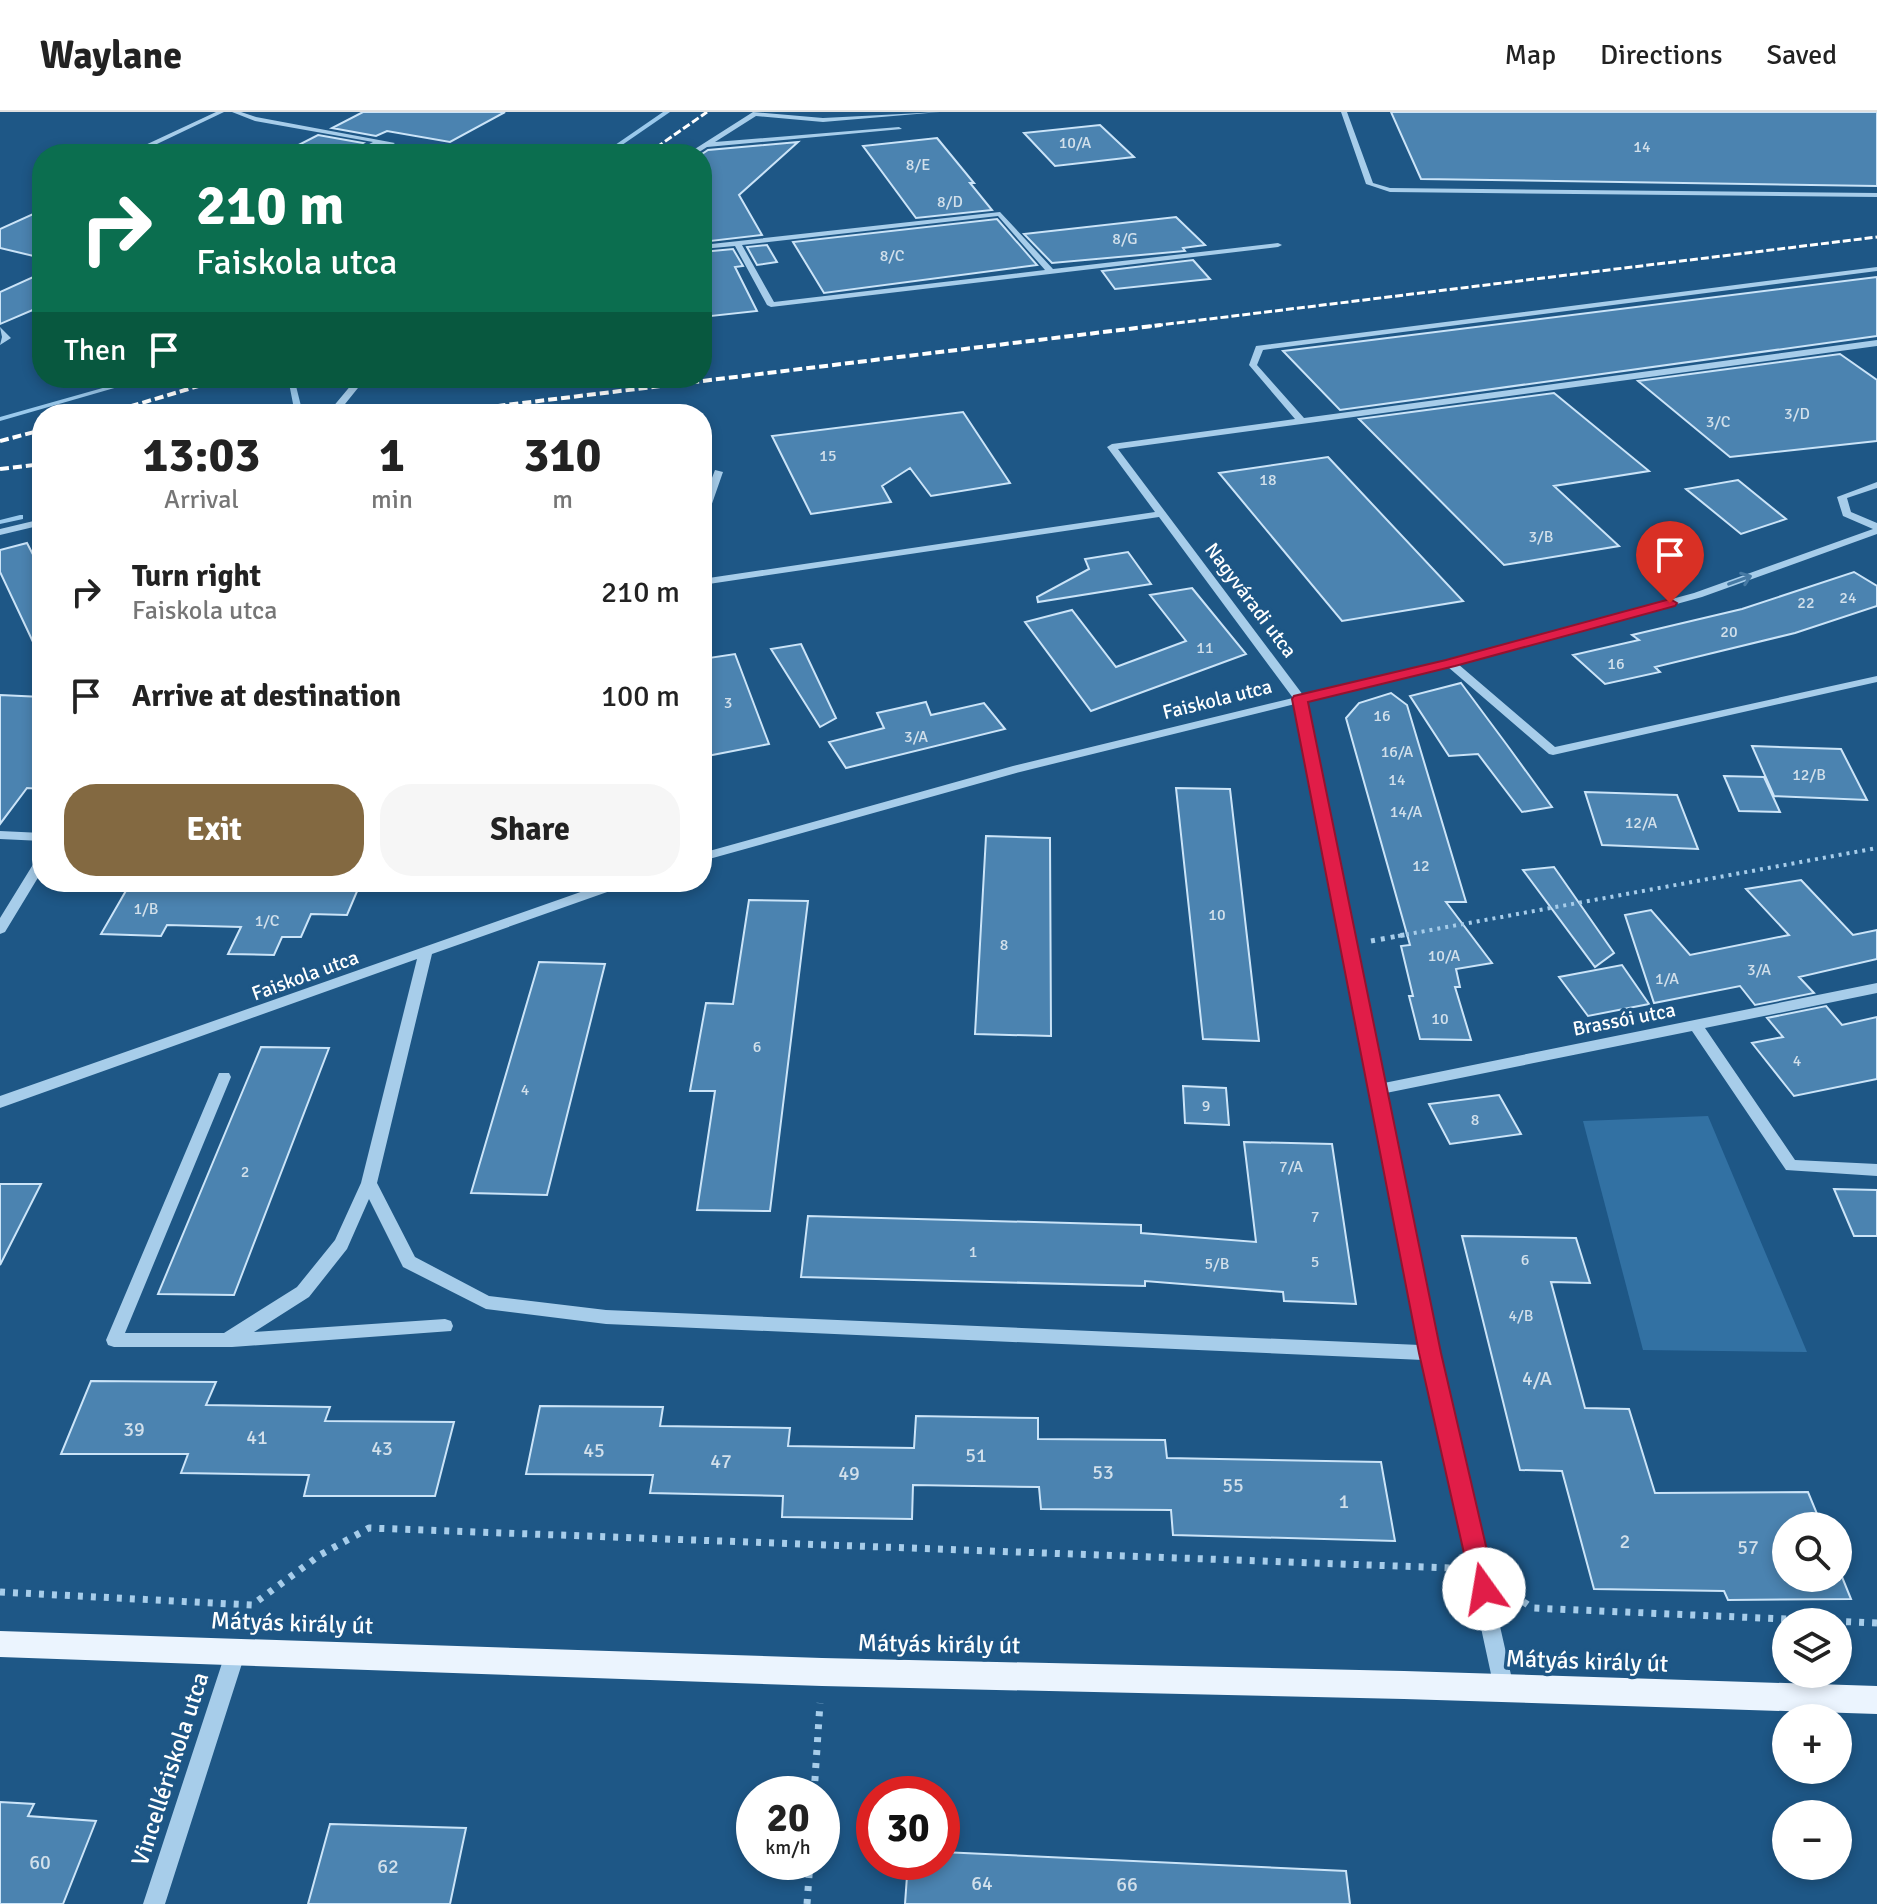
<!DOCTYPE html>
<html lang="en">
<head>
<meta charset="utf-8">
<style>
	:root { --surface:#fff; --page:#f6f6f6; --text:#222; --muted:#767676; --line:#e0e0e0; --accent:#836941 }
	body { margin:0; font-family:Signika,sans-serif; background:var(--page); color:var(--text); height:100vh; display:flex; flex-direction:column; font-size:30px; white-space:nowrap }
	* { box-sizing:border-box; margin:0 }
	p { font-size:26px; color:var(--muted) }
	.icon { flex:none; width:44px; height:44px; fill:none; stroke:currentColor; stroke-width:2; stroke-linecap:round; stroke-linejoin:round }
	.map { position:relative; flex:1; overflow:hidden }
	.drawer { position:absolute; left:32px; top:292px; width:680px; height:488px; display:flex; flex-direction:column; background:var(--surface); border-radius:32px; box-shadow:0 4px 12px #0003 }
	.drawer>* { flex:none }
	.guide { position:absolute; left:32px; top:32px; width:680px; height:244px; border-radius:32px; box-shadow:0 4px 12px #0003; background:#0b6e4f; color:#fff; overflow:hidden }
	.buttons { position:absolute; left:1772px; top:1400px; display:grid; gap:16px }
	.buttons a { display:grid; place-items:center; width:80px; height:80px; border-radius:50%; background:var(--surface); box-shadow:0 4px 12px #0003; font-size:40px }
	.speed { position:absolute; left:736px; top:1664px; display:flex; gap:16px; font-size:40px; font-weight:700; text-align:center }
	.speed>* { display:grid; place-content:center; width:104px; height:104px; border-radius:50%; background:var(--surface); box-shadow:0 4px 12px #0003; line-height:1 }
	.speed small { font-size:20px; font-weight:400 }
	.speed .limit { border:12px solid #d22; background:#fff; color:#111 }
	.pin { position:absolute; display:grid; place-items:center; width:68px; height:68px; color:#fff; margin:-82px -34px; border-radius:50% 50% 50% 0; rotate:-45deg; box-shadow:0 0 8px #0007 }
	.pin .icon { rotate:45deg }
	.me { position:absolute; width:88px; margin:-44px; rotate:347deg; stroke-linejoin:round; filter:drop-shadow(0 0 6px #0008) }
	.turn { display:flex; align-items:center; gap:28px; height:168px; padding:0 32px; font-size:36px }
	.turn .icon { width:104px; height:104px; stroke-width:2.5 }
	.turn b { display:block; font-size:56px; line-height:68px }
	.then { display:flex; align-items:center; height:76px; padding:0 32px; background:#0003; gap:16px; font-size:30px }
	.eta { display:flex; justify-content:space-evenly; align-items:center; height:136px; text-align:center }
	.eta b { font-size:48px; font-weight:700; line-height:56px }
	.action { display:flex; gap:16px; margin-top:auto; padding:16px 32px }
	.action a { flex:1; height:92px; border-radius:32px; background:var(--accent); color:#fff; font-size:32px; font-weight:700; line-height:92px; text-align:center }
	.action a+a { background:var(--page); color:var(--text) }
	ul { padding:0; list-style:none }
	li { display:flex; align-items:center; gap:24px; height:104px; padding:0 32px }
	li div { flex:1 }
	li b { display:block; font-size:30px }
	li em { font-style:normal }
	header { display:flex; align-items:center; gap:48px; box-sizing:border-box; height:112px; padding:0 40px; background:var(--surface); border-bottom:2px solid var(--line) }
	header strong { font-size:38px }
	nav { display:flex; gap:44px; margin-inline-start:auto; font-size:28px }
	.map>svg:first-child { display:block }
	.green { fill:#3271a3 }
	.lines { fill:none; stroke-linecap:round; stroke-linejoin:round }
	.stream { fill:#9ac9ec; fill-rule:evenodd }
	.building { fill:#4b83b0; stroke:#cbe4f8; stroke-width:2 }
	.path-far2 { stroke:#a7cdea; stroke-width:4; stroke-dasharray:3 5; stroke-linecap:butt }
	.path-far1 { stroke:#a7cdea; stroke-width:5; stroke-dasharray:4 6; stroke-linecap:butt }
	.path { stroke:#a7cdea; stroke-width:7; stroke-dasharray:5 8; stroke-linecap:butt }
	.minor { fill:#a7cdea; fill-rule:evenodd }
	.major { fill:#ebf4fe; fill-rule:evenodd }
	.rail-far1 { stroke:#fff; stroke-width:3; stroke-dasharray:8 3; stroke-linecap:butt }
	.rail { stroke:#fff; stroke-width:4; stroke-dasharray:9 4; stroke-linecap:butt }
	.oneway { stroke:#477aa4 }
	.route { fill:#e11d48; stroke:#92132f; stroke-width:2 }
	.labels { text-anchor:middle; stroke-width:7; stroke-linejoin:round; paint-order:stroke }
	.number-label { font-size:16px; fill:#d2e0eb }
	.street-label { font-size:20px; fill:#fff; stroke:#1e5786 }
	.near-number-label { font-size:20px; fill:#d2e0eb }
	.near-street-label { font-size:24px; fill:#fff; stroke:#1e5786 }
</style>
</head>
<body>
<header>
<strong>Waylane</strong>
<nav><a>Map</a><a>Directions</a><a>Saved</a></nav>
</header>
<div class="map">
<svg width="1877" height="1792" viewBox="0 0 1877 1792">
	<rect width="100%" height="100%" fill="#1e5786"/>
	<path class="green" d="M 1708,1004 L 1807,1240 L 1643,1238 L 1583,1009 Z"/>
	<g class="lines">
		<path class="stream" d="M 663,0 L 670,0 L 609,42 L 602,42 Z
			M 138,266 L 149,266 L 0,309 L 0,305 Z
			M 288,266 L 294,266 L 303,302 L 295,302 Z
			M 20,403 L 23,403 L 23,407 L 0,412 L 0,408 Z"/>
	</g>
	<path class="building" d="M 363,0 L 505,0 L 450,30 L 387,19 L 376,24 L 332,16 Z
		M 1391,0 L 1877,0 L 1877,74 L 1421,67 Z
		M 1100,13 L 1134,45 L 1055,54 L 1024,21 Z
		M 318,23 L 363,31 L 342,42 L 281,42 Z
		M 937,26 L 974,71 L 970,71 L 992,98 L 916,106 L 863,34 Z
		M 798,30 L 739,83 L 762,123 L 702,130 L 702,42 L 708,38 Z
		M 42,98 L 42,146 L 0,136 L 0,117 Z
		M 1176,105 L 1205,133 L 1183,136 L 1185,139 L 1052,151 L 1024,122 Z
		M 997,107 L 1037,153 L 824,181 L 793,130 Z
		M 767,133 L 777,150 L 757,153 L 747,135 Z
		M 733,137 L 743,154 L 735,155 L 757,199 L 702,205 L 702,140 Z
		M 1193,148 L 1210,167 L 1115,177 L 1102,159 Z
		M 42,161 L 42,194 L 0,212 L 0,180 Z
		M 1877,165 L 1877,224 L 1340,298 L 1283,239 Z
		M 1840,242 L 1877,268 L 1877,329 L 1730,345 L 1638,269 Z
		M 1554,281 L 1649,359 L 1554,374 L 1619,434 L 1504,453 L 1359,307 Z
		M 963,300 L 1010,371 L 931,384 L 910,356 L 882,374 L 891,390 L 811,402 L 772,324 Z
		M 1328,345 L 1463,489 L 1342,509 L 1219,361 Z
		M 1738,368 L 1786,407 L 1741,422 L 1686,377 Z
		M 27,431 L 42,460 L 42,549 L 0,460 L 0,438 Z
		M 1128,440 L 1151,472 L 1038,490 L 1037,485 L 1089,457 L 1085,447 Z
		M 1854,460 L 1877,474 L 1877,494 L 1795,521 L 1655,555 L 1660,560 L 1605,572 L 1573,543 L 1639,528 L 1632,523 L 1742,497 Z
		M 1192,476 L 1246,542 L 1091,599 L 1025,510 L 1072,498 L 1116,555 L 1186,529 L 1150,483 Z
		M 801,532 L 836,606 L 820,615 L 771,537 Z
		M 735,542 L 769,632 L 702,645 L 702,547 Z
		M 1461,571 L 1507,633 L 1552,695 L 1522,700 L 1478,642 L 1449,644 L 1410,584 Z
		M 1391,581 L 1407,593 L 1466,790 L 1446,790 L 1492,851 L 1456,857 L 1460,875 L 1455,875 L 1471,928 L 1420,927 L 1409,884 L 1413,884 L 1401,834 L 1410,833 L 1346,606 L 1359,591 Z
		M 0,583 L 42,585 L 42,677 L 27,676 L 0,712 Z
		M 926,590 L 931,603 L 984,591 L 1005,617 L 846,656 L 829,630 L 884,616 L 877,601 Z
		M 1752,634 L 1841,637 L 1867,688 L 1774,684 Z
		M 1724,664 L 1764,665 L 1780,700 L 1739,699 Z
		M 1176,676 L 1230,677 L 1259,929 L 1203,927 Z
		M 1585,680 L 1677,683 L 1698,737 L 1602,733 Z
		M 986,724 L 1050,726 L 1051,924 L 975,922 Z
		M 1554,755 L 1614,841 L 1595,855 L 1523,758 Z
		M 1801,768 L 1853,823 L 1877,818 L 1877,847 L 1799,865 L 1814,881 L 1755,893 L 1740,874 L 1654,891 L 1625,803 L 1651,798 L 1690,843 L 1789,823 L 1746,777 Z
		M 131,770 L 361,770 L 347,803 L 311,802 L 301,825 L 282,825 L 274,843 L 228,842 L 241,815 L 167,813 L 161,824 L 101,822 Z
		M 749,788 L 808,789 L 770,1099 L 697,1098 L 715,979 L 690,979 L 706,891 L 733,892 Z
		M 539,850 L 605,852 L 547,1083 L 471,1081 Z
		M 1622,853 L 1649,892 L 1588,904 L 1559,865 Z
		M 1826,894 L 1842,913 L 1877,905 L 1877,967 L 1794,984 L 1752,931 L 1783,925 L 1767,906 Z
		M 261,935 L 329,936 L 234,1183 L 158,1182 Z
		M 1183,974 L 1226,976 L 1229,1013 L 1185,1011 Z
		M 1499,983 L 1521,1022 L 1450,1032 L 1429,992 Z
		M 1244,1030 L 1332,1032 L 1356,1192 L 1284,1189 L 1283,1180 L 1145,1169 L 1145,1174 L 801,1165 L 808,1104 L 1141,1113 L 1141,1121 L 1256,1130 Z
		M 0,1072 L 41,1072 L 0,1153 Z
		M 1834,1077 L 1877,1078 L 1877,1124 L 1854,1124 Z
		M 1462,1124 L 1576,1126 L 1590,1171 L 1551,1170 L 1585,1296 L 1629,1297 L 1655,1381 L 1808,1380 L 1822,1414 L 1786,1414 L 1786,1466 L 1838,1466 L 1838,1455 L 1851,1487 L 1728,1488 L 1724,1479 L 1594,1477 L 1562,1359 L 1520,1358 Z
		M 91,1269 L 216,1270 L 206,1293 L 330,1295 L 325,1309 L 454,1310 L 435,1384 L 304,1384 L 309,1363 L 181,1361 L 188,1342 L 61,1342 Z
		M 540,1294 L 663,1295 L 660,1314 L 790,1316 L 788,1334 L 914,1336 L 916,1304 L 1038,1306 L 1038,1327 L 1165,1328 L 1167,1346 L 1381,1350 L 1395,1429 L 1173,1423 L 1171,1398 L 1041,1397 L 1039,1375 L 913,1373 L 912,1407 L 782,1405 L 783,1384 L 650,1381 L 653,1363 L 526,1362 Z
		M 0,1690 L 34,1692 L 28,1704 L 96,1709 L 63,1792 L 0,1792 Z
		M 330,1712 L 466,1716 L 450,1792 L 308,1792 Z
		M 942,1740 L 1346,1759 L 1350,1792 L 905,1792 L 908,1750 L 942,1750 Z"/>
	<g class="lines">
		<path class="path-far2" d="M 1398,824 L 1877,736"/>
		<path class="path-far1" d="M 1371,829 L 1409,822"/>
		<path class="path" d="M 0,1480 L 252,1493 L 320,1443 L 369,1416 L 1450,1456
			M 1513,1482 L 1532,1496 L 1877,1511
			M 814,1682 L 820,1591
			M 807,1792 L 810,1750"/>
		<path class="minor" d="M 216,0 L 224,0 L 136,42 L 126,42 Z
			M 232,0 L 241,0 L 256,5 L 395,31 L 392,33 C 374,30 367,42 350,42 L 373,30 L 255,9 Z
			M 753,0 L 823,6 L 940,0 L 823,10 L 756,4 L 715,30 L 899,15 L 902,17 L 707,35 L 696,42 L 687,42 Z
			M 1341,0 L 1347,0 L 1373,71 L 1390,76 L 1877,81 L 1877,85 L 1390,80 L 1366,72 Z
			M 1000,100 L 1053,157 L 1278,131 L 1282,133 L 1278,135 L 771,195 L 767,193 L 735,134 L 702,137 L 702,133 ZM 998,104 L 1045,158 L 774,190 L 742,133 Z
			M 1877,155 L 1877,159 L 1263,238 L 1257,253 L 1304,306 L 1877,228 L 1877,234 L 1118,337 L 1303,583 L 1447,548 L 1694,481 L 1873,417 L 1843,404 L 1837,385 L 1877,370 L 1877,376 L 1847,386 L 1851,400 L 1877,411 L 1877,422 L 1702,485 L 1458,552 L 1555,635 L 1877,564 L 1877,570 L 1553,643 L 1549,642 L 1448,555 L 1306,590 L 1384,971 L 1877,871 L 1877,881 L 1705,916 L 1795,1048 L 1877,1052 L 1877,1064 L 1786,1058 L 1692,919 L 1386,981 L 1438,1241 L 1514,1576 L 1511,1583 L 1504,1586 L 1497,1583 L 1494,1576 L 1423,1248 L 606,1212 L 486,1197 L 403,1155 L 369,1087 L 347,1137 L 309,1185 L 254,1220 L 445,1207 L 451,1209 L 453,1214 L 451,1219 L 232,1235 L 114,1235 L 108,1233 L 106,1228 L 219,961 L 229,961 L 231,965 L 125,1221 L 224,1221 L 297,1175 L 335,1128 L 361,1071 L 417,847 L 0,996 L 0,984 L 609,770 L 628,770 L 627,773 L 432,842 L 377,1071 L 415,1145 L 489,1184 L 606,1198 L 1420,1233 L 1295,592 L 1020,660 L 702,749 L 702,741 L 1013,654 L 1293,586 L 1159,405 L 702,473 L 702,467 L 1155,400 L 1107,335 L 1112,332 L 1295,307 L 1249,253 L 1256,234 Z
			M 0,215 L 11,226 L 0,233 L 2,225 Z
			M 357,266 L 366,266 L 337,302 L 327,302 Z
			M 715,358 L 723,360 L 707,406 L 702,409 L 702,392 Z
			M 42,407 L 42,413 L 0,423 L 0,417 Z
			M 0,719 L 42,721 L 42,729 L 0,727 Z
			M 42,745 L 42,759 L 5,820 L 0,822 L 0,806 L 37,746 Z
			M 236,1530 L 243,1532 L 246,1539 L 165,1792 L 143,1792 L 226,1539 L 229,1532 Z"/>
		<path class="major" d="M 0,1519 L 822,1546 L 1404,1559 L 1877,1574 L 1877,1602 L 1404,1587 L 822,1574 L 0,1545 Z"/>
		<path class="rail-far1" d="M 647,42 L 707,0
			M 1144,215 L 1877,125"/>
		<path class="rail" d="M 105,302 L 225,266
			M 432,302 L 1161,213
			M 0,329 L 42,318
			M 0,357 L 42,352"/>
	</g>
	<defs><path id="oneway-shaft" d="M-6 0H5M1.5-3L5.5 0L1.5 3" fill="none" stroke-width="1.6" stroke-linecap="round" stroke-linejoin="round" transform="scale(2)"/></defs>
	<use class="oneway" href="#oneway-shaft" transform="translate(1740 468) rotate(-20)"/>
	<path class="route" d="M 1670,487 L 1677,491 L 1675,494 L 1455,554 L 1308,590 L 1441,1241 L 1496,1477 L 1493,1485 L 1484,1488 L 1475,1485 L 1472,1477 L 1419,1241 L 1292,587 L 1294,584 L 1446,548 Z"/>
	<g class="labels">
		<g class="number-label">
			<text x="1075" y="36">10/A</text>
			<text x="1642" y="40">14</text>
			<text x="918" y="58">8/E</text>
			<text x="950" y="95">8/D</text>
			<text x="1125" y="132">8/G</text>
			<text x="892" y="149">8/C</text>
			<text x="1797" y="307">3/D</text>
			<text x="1718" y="315">3/C</text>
			<text x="828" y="349">15</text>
			<text x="1268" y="373">18</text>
			<text x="1541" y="430">3/B</text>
			<text x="1848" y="491">24</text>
			<text x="1806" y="496">22</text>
			<text x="1729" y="525">20</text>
			<text x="1205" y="541">11</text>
			<text x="1616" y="557">16</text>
			<text x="728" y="596">3</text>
			<text x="1382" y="609">16</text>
			<text x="916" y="630">3/A</text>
			<text x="1397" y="645">16/A</text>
			<text x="1809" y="668">12/B</text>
			<text x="1397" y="673">14</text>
			<text x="1406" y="705">14/A</text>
			<text x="1641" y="716">12/A</text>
			<text x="1421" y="759">12</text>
			<text x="146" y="802">1/B</text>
			<text x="1217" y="808">10</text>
			<text x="267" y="814">1/C</text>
			<text x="1004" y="838">8</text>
			<text x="1444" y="849">10/A</text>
			<text x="1759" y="863">3/A</text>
			<text x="1667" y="872">1/A</text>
			<text x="1440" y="912">10</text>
			<text x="757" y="940">6</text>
			<text x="1797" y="954">4</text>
			<text x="525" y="983">4</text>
			<text x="1206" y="999">9</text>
			<text x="1475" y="1013">8</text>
			<text x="1291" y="1060">7/A</text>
			<text x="245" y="1065">2</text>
			<text x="1315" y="1110">7</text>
			<text x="973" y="1145">1</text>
			<text x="1525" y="1153">6</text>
			<text x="1315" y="1155">5</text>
			<text x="1217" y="1157">5/B</text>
			<text x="1521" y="1209">4/B</text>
		</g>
		<g class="street-label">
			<text transform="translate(1251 488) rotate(53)" y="7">Nagyváradi utca</text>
			<text transform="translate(1217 587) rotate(-14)" y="7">Faiskola utca</text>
			<text transform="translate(305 863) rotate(-20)" y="7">Faiskola utca</text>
			<text transform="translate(1624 907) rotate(-11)" y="7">Brassói utca</text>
		</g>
		<g class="near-number-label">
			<text x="1537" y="1273">4/A</text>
			<text x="134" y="1324">39</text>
			<text x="257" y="1332">41</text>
			<text x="382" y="1343">43</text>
			<text x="594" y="1345">45</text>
			<text x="976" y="1350">51</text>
			<text x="721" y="1356">47</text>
			<text x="1103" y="1367">53</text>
			<text x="849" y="1368">49</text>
			<text x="1233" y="1380">55</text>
			<text x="1344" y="1396">1</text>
			<text x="1625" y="1436">2</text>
			<text x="1748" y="1442">57</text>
			<text x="40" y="1757">60</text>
			<text x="388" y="1761">62</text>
			<text x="982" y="1778">64</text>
			<text x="1127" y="1779">66</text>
		</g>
		<g class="near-street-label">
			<text transform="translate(292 1511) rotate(2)" y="8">Mátyás király út</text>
			<text transform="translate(939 1532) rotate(1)" y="8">Mátyás király út</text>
			<text transform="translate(1587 1549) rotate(2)" y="8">Mátyás király út</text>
			<text transform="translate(170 1657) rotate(-72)" y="8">Vincellériskola utca</text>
		</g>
	</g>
</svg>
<div class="buttons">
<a><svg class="icon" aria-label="search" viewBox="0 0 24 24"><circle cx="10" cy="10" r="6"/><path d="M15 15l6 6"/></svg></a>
<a><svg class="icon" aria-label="layers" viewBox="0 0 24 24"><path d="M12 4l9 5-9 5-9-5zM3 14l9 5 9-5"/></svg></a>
<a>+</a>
<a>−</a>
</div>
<div class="speed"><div>20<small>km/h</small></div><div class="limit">30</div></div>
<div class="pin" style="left:1670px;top:491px;background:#d93025"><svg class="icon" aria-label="arrive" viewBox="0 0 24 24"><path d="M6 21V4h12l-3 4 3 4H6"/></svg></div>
<svg class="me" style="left:1484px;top:1477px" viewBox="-20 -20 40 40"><circle r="19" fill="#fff"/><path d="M0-13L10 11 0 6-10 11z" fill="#e11d48"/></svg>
<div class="guide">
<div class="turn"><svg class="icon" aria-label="right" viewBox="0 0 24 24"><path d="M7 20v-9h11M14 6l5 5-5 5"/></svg><div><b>210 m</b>Faiskola utca</div></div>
<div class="then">Then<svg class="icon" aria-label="arrive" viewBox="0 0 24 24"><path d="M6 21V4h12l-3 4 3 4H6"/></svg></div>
</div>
<section class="drawer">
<div class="eta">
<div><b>13:03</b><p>Arrival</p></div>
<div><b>1</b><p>min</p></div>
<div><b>310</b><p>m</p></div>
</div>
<ul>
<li><svg class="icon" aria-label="right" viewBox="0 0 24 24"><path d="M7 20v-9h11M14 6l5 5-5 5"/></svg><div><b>Turn right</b><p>Faiskola utca</p></div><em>210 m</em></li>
<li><svg class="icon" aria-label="arrive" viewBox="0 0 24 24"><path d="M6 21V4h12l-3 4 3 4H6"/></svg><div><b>Arrive at destination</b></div><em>100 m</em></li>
</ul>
<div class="action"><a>Exit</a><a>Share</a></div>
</section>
</div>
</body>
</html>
